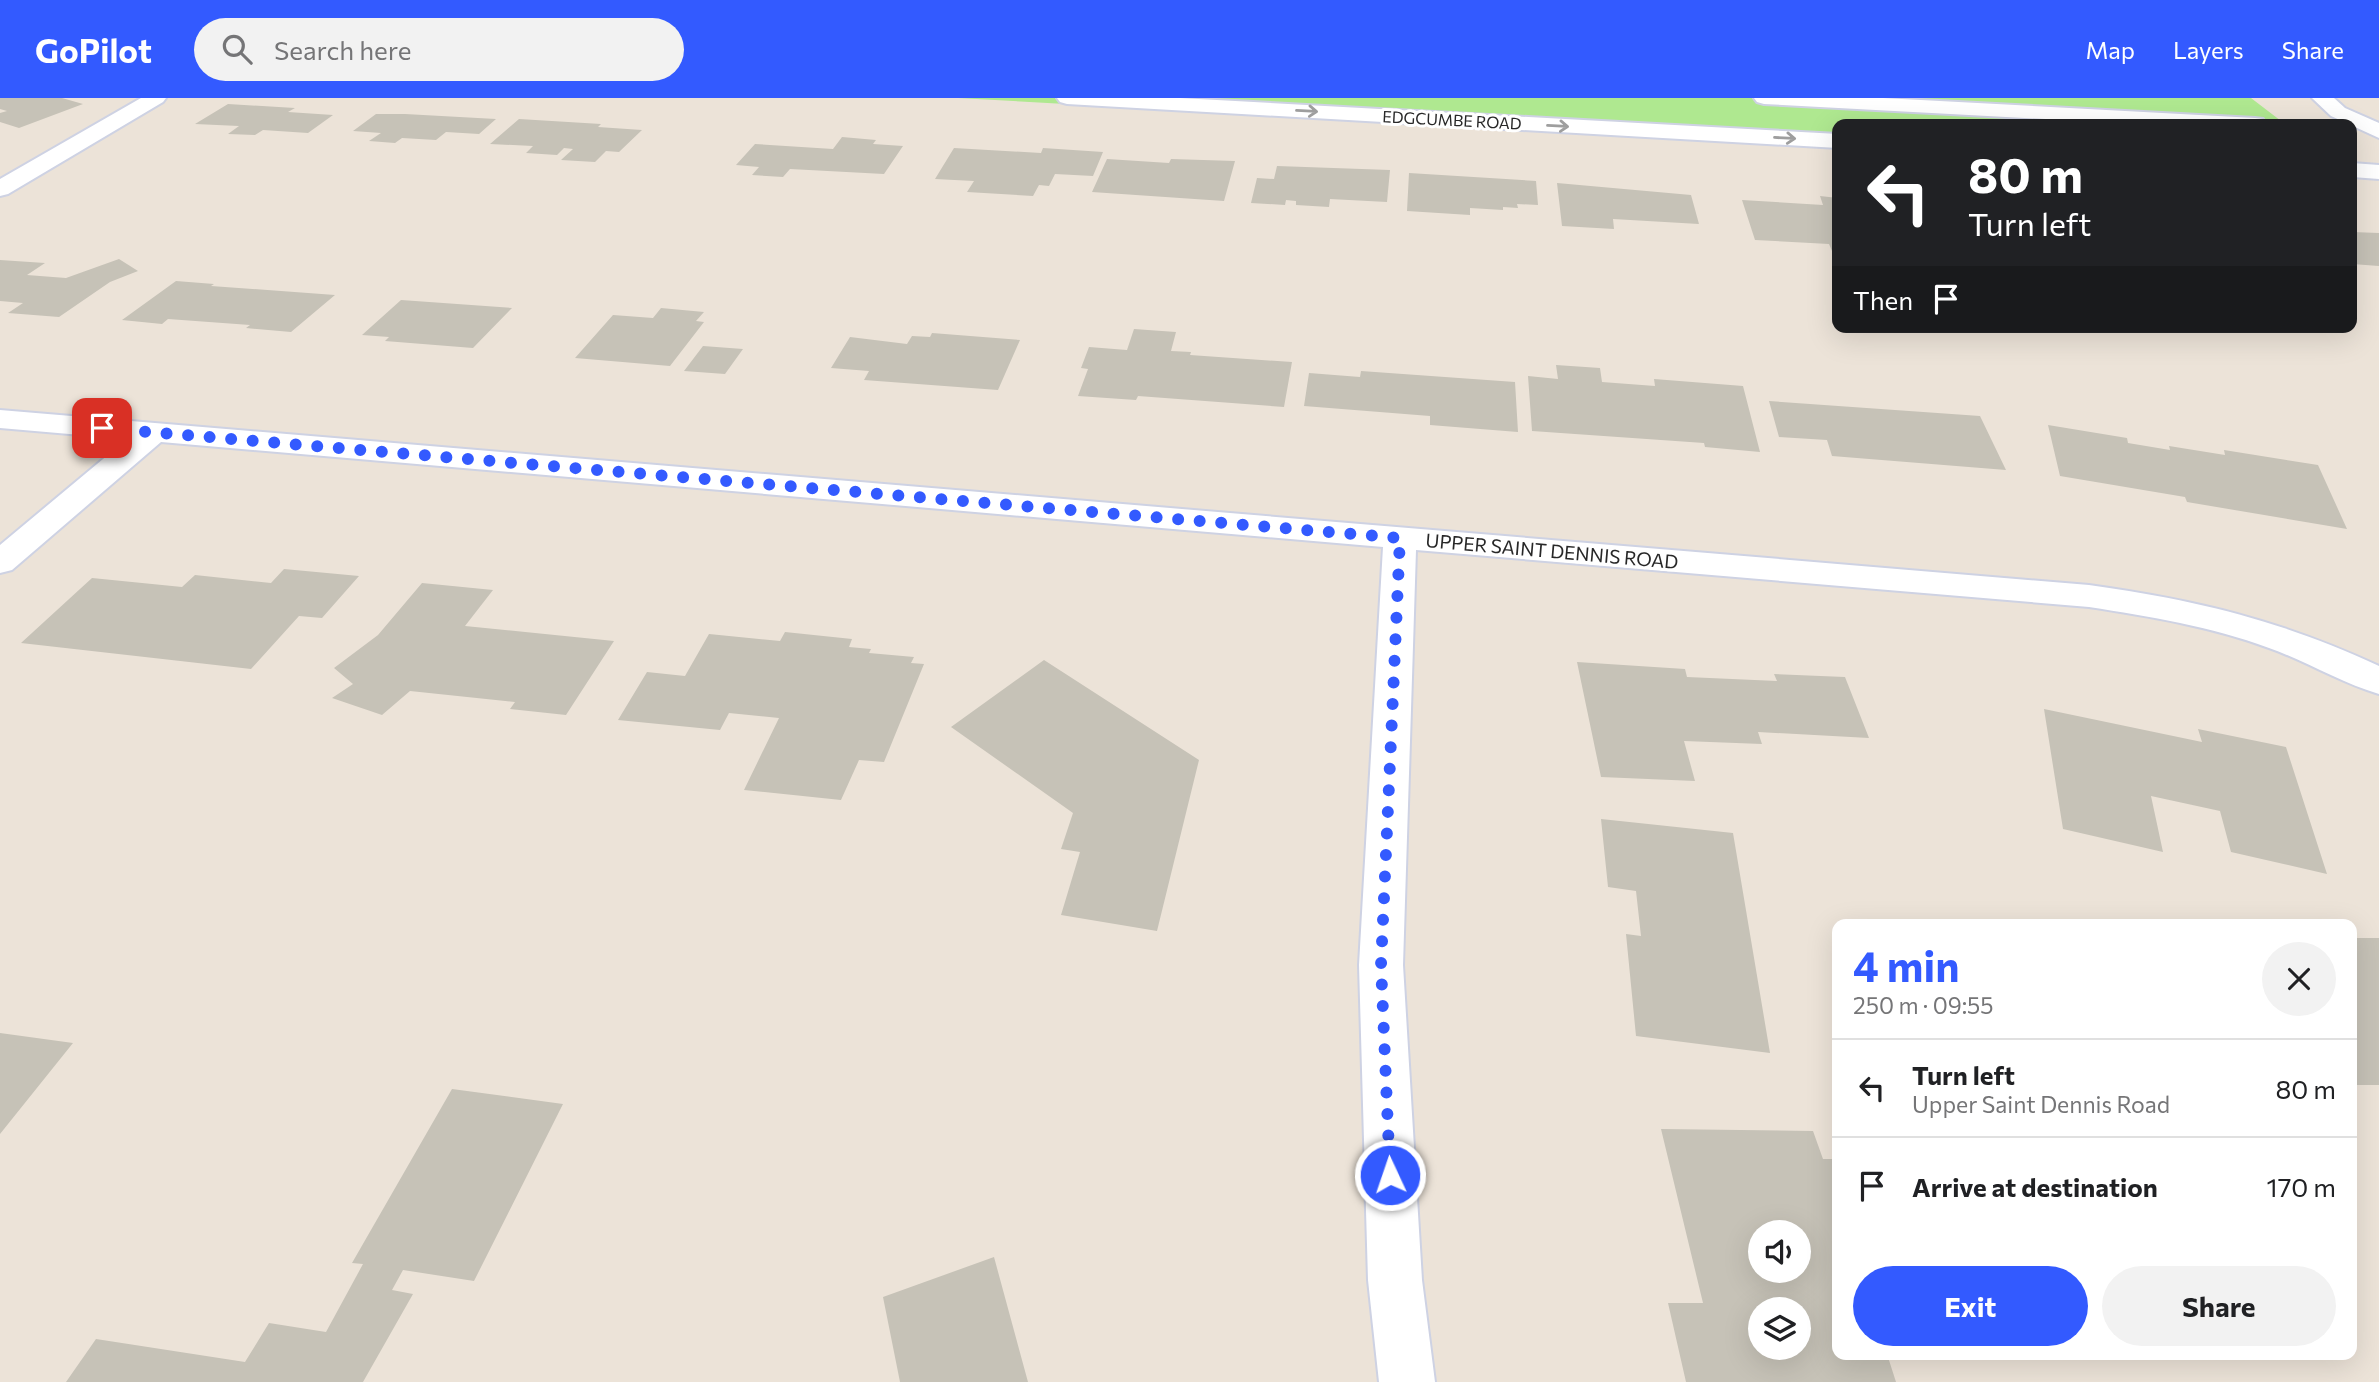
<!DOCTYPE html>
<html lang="en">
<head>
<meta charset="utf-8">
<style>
	:root { --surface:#fff; --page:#f2f2f2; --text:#202124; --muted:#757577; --line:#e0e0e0; --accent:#335aff }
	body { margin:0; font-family:Commissioner,sans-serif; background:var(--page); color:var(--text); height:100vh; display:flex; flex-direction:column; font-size:26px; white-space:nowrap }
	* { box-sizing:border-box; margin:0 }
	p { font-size:23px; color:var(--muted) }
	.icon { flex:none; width:38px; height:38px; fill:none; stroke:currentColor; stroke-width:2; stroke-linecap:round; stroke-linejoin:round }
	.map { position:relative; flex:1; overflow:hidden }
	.details { position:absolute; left:1832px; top:821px; width:525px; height:441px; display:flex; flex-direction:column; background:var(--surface); border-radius:14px; box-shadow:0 7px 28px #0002 }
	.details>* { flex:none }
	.banner { position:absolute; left:1832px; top:21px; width:525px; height:214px; border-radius:14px; box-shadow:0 7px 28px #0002; background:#202124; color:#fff; overflow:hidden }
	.controls { position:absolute; left:1748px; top:1122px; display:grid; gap:14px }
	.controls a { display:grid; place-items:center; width:63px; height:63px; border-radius:50%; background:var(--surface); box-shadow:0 7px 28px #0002; font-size:35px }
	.pin { position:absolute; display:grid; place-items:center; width:60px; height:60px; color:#fff; margin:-30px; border-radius:14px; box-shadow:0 4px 10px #0006 }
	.me { position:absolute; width:77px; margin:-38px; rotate:357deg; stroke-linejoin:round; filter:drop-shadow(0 0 5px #0008) }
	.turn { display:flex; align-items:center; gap:24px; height:147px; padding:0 21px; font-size:32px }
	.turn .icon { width:91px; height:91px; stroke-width:2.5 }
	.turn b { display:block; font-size:49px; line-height:60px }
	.then { display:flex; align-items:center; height:66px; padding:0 21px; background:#0003; gap:14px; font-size:26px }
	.round { display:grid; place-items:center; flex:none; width:74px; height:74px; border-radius:37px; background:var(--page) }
	.headline { display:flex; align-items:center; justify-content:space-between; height:119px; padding:0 21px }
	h1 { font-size:42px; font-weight:700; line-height:52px; color:var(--accent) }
	.cta { display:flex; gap:14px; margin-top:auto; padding:14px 21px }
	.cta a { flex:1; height:80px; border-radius:42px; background:var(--accent); color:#fff; font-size:28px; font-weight:700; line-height:80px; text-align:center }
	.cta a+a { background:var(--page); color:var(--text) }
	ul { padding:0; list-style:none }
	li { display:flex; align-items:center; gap:21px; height:98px; padding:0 21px; border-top:2px solid var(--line) }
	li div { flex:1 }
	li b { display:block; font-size:26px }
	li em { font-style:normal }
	header { display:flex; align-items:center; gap:42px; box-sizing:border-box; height:98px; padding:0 35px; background:var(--accent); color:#fff }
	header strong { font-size:33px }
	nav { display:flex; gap:38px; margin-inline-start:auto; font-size:24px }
	.search { width:490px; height:63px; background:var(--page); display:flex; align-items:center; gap:18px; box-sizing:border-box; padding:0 24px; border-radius:38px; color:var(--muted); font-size:26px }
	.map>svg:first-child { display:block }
	.green { fill:#afe890 }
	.building { fill:#c6c2b7; fill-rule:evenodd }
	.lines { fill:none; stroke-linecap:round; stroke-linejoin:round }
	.minor-casing { stroke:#ced2e3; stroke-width:4 }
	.tertiary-casing { stroke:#ced2e3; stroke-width:4 }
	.minor { fill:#fff; fill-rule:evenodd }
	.tertiary { fill:#fff; fill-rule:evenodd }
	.oneway { stroke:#9e9e9e }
	.route { stroke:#335aff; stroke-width:12; stroke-dasharray:0 21.6 }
	.labels { text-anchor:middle; stroke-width:6; stroke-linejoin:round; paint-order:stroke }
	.far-street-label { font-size:16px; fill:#282828; stroke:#fff }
	.street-label { font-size:19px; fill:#282828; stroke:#fff }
</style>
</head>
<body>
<header>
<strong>GoPilot</strong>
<div class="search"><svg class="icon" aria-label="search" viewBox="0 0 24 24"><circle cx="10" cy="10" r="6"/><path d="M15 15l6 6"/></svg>Search here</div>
<nav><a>Map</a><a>Layers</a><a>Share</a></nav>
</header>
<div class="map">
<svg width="2379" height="1284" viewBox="0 0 2379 1284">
	<rect width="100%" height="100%" fill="#ece3d8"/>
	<path class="green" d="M 958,0 L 2251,0 L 2285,26 L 1838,26 L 1837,49 Z"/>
	<path class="building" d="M 0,0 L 62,0 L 83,6 L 19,30 L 0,24 L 0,15 L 7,13 L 0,11 Z
		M 228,6 L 295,10 L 288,14 L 333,17 L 308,35 L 263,32 L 255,37 L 228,36 L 239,28 L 195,26 Z
		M 376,16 L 405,16 L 496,21 L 479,36 L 446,34 L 436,42 L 402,40 L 395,45 L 369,43 L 381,35 L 353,33 Z
		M 519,21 L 601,26 L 598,29 L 642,32 L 619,54 L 606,53 L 595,64 L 561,62 L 573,51 L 564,50 L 557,57 L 526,55 L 533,48 L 490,46 Z
		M 842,39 L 876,42 L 873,46 L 903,48 L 884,76 L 790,71 L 783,79 L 752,77 L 759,69 L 736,67 L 755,46 L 833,51 Z
		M 954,50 L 1041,55 L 1043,50 L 1103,54 L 1093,78 L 1055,76 L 1049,88 L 1039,87 L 1033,98 L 967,94 L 974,83 L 935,81 Z
		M 1107,61 L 1169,65 L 1171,61 L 1235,63 L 1224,103 L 1092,94 Z
		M 1277,68 L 1390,72 L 1387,104 L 1330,101 L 1329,109 L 1296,107 L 1296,103 L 1286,102 L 1285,107 L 1251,105 L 1257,80 L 1274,81 Z
		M 1409,75 L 1536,83 L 1538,107 L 1517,106 L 1518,110 L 1503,109 L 1503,112 L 1470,110 L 1470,117 L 1407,113 Z
		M 1557,85 L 1691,97 L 1699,126 L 1613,121 L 1614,131 L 1562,128 Z
		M 1820,98 L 1838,100 L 1838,167 L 1829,146 L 1755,142 L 1742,102 L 1823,107 Z
		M 2352,134 L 2379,135 L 2379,168 L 2352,166 Z
		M 119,161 L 138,173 L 110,184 L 59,219 L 8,215 L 23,205 L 0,203 L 0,162 L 45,165 L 27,177 L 66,180 Z
		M 176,183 L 214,186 L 211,188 L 335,197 L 291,234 L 246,230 L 250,227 L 168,221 L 162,226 L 122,222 Z
		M 401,202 L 512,210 L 473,250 L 385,243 L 389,239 L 362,237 Z
		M 661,210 L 704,214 L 696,223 L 704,224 L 670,268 L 575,260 L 613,217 L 653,220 Z
		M 1134,231 L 1176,234 L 1171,253 L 1191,254 L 1190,257 L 1292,264 L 1284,309 L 1138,298 L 1136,302 L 1078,298 L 1088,271 L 1081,270 L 1089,249 L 1127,252 Z
		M 932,235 L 1020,242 L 998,292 L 864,282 L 869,273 L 831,270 L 850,239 L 907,246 L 912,238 L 930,239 Z
		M 703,248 L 743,251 L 725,276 L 684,273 Z
		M 1556,267 L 1600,270 L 1602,284 L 1655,288 L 1654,281 L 1743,288 L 1760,354 L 1705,349 L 1704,345 L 1532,333 L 1528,278 L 1558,281 Z
		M 1361,273 L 1515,284 L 1518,334 L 1430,327 L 1430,318 L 1304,308 L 1309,275 L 1360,279 Z
		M 1769,303 L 1980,318 L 2006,372 L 1832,358 L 1827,342 L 1779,339 Z
		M 2048,327 L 2127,340 L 2128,345 L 2170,352 L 2169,348 L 2225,357 L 2224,352 L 2318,367 L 2347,431 L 2187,404 L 2185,399 L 2060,378 Z
		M 284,471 L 359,478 L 322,520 L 299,518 L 251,571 L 21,545 L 92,480 L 182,489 L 195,477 L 271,485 Z
		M 422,485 L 493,492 L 465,528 L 614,543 L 566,617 L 510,611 L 515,604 L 410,593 L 382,617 L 332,600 L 353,586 L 334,570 L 378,537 Z
		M 785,534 L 852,541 L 849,549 L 871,551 L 869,555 L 914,559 L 911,565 L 924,566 L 884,664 L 859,662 L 841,702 L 744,692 L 779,620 L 729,615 L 720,632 L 618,622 L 647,574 L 685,578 L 709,536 L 780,543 Z
		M 1044,562 L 1199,662 L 1157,833 L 1061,817 L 1080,754 L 1061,751 L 1073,715 L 951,629 Z
		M 1577,564 L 1685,571 L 1687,579 L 1777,583 L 1774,576 L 1845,579 L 1869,640 L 1758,634 L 1762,646 L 1684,643 L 1695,683 L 1601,679 Z
		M 2044,611 L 2202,644 L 2198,631 L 2286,649 L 2327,776 L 2231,754 L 2220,713 L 2151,698 L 2163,754 L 2063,731 Z
		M 1601,721 L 1733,735 L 1770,955 L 1636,938 L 1626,836 L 1641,838 L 1636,793 L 1608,789 Z
		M 2352,840 L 2379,840 L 2379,987 L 2352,987 Z
		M 0,935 L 73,945 L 0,1036 Z
		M 452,991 L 563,1006 L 474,1183 L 403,1172 L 392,1192 L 413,1196 L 363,1284 L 66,1284 L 96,1241 L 245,1264 L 269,1225 L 326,1234 L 363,1166 L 352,1165 Z
		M 1661,1031 L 1813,1033 L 1823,1061 L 1838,1061 L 1838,1256 L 1887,1256 L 1896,1284 L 1686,1284 L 1668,1205 L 1703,1205 ZM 1760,1134 L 1799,1134 L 1799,1172 L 1760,1172 ZM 1760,1211 L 1799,1211 L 1799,1250 L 1760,1250 Z
		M 994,1159 L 1028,1284 L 900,1284 L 883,1199 Z"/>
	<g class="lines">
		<g class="minor-casing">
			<path id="minor" d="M 0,312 L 2089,487 C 2196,502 2280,522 2379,568 L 2379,596 C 2341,585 2306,563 2269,550 C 2210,528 2151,519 2089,509 L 1416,452 L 1403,867 L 1422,1182 L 1435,1284 L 1379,1284 L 1368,1182 L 1359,867 L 1383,449 L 161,344 L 12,472 L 0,475 L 0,447 L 127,341 L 0,330 Z"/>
		</g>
		<g class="tertiary-casing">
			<path id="tertiary" d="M 141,0 L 166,0 L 163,4 L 8,96 L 0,98 L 0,81 Z
				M 1057,0 L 1180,0 L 1838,36 L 1838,50 L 1067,6 L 1060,4 Z
				M 1754,0 L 1883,0 L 2255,20 L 2263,21 L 2266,26 L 2139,26 L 1764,6 L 1757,4 Z
				M 2312,0 L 2334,0 L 2345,10 L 2379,25 L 2379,40 L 2331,18 Z
				M 2352,65 L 2379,67 L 2379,81 L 2352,79 Z"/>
		</g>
		<use href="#minor" class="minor"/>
		<use href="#tertiary" class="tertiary"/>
	</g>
	<defs><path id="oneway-shaft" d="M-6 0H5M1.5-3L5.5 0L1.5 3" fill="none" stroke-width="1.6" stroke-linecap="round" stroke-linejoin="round" transform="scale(1.75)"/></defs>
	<g class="oneway">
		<use href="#oneway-shaft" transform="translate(1307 13) rotate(3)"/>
		<use href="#oneway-shaft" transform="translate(1558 28) rotate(3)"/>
		<use href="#oneway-shaft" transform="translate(1785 40) rotate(3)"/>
	</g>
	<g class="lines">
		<path class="route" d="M 102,330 L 1400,440 L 1381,867 L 1390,1077"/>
	</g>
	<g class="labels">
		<g class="far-street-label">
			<text transform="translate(1452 22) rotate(3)" y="6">EDGCUMBE ROAD</text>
		</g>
		<g class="street-label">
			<text transform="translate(1552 453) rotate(5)" y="7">UPPER SAINT DENNIS ROAD</text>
		</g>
	</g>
</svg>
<div class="controls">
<a><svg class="icon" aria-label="sound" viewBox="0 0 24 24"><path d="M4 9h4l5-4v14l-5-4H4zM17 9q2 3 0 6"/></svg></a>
<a><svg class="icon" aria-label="layers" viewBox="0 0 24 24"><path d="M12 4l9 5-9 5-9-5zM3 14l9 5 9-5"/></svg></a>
</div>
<div class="pin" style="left:102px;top:330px;background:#d93025"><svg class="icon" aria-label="arrive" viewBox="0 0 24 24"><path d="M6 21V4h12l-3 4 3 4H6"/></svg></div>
<svg class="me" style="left:1390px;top:1077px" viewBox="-20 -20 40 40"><circle r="17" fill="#335aff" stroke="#fff" stroke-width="3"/><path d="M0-11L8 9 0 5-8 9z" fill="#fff"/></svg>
<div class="banner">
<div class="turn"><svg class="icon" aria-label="left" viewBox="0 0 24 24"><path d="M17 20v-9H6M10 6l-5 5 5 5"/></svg><div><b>80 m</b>Turn left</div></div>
<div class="then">Then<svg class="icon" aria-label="arrive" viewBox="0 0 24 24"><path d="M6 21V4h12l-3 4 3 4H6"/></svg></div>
</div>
<section class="details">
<div class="headline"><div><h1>4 min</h1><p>250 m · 09:55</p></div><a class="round"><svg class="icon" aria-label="close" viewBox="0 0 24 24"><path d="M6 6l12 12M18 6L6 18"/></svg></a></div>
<ul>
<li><svg class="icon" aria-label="left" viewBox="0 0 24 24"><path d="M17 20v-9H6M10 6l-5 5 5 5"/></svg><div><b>Turn left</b><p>Upper Saint Dennis Road</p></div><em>80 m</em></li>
<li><svg class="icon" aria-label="arrive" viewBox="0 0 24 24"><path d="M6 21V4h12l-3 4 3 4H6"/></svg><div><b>Arrive at destination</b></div><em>170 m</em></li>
</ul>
<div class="cta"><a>Exit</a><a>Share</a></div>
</section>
</div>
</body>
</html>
